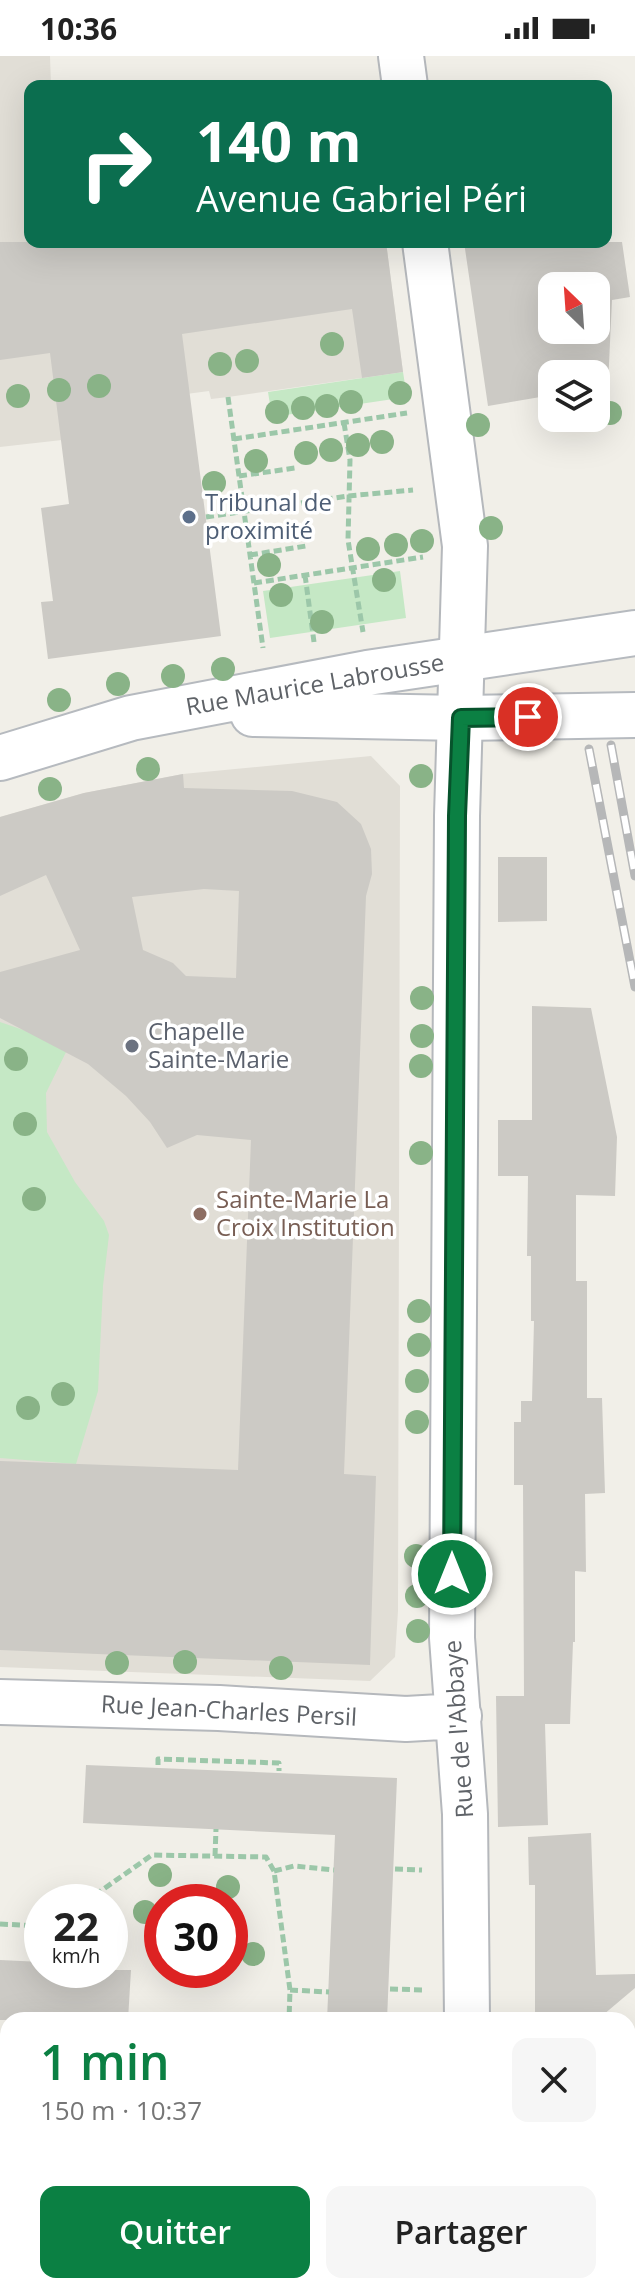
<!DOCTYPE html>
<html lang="fr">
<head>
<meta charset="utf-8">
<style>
	:root { --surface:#fff; --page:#f6f6f6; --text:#222; --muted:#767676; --accent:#0b8043 }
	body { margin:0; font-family:"Open Sans",sans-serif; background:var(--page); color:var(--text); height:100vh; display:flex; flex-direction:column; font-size:30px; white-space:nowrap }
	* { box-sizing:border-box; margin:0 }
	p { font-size:26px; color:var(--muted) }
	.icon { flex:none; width:44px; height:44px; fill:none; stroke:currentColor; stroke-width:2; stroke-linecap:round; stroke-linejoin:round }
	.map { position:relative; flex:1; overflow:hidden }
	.panel { position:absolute; left:0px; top:1956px; width:636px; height:282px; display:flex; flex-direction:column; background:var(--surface); border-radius:24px 24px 0 0; box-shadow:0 8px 32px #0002 }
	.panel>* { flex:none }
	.guide { position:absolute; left:24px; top:24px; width:588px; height:168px; border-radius:16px; box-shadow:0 8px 32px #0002; background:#0b6e4f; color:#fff; overflow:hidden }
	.needle { width:52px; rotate:335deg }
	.controls { position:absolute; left:538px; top:216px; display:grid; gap:16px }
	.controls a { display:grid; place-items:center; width:72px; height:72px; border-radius:16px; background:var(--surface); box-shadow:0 8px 32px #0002; font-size:40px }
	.speed { position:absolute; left:24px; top:1828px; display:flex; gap:16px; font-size:40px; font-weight:700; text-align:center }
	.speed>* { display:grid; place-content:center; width:104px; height:104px; border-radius:50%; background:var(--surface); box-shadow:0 8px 32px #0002; line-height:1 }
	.speed small { font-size:20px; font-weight:400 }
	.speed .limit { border:12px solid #d22; background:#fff; color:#111 }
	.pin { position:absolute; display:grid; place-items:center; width:68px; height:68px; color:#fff; margin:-34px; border:4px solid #fff; border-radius:50%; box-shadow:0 2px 8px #0007 }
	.me { position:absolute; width:88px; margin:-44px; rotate:0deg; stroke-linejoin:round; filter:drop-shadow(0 0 6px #0008) }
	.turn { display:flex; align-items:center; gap:28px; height:168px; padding:0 40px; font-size:36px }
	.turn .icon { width:104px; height:104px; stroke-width:2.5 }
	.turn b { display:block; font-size:56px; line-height:68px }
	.round { display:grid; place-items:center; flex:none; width:84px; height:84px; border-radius:16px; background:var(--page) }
	.summary { display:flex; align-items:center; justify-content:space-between; height:136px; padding:0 40px }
	h1 { font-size:48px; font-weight:600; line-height:60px; color:var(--accent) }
	.cta { display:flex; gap:16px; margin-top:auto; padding:16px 40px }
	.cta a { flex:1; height:92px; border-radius:16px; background:var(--accent); color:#fff; font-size:32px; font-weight:600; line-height:92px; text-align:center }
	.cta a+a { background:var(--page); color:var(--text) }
	.status { display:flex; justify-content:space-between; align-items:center; height:56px; padding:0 40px; background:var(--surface); direction:ltr }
	.status svg { height:22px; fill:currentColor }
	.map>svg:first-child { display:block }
	.education { fill:#e1ded6 }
	.green { fill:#c5e8c5 }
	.building { fill:#cccac5; fill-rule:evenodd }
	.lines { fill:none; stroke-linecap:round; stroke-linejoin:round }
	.minor-casing { stroke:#b5b8bc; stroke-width:48 }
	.secondary-casing { stroke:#b6babf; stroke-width:48 }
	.path { stroke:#9cc7a9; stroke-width:5; stroke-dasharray:8 4; stroke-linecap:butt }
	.minor { stroke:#fff; stroke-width:44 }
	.secondary { stroke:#fff; stroke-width:44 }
	.rail-casing { stroke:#b6b7b8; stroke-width:9 }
	.rail { stroke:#fff; stroke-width:6; stroke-dasharray:18; stroke-linecap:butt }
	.tree { fill:#89b387 }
	.route-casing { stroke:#07532c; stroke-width:20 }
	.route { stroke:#0b8043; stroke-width:14 }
	.service-dot { fill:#5c6f8a; stroke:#fff; stroke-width:3 }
	.worship-dot { fill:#6b7280; stroke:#fff; stroke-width:3 }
	.education-dot { fill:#8d6e63; stroke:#fff; stroke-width:3 }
	.labels { text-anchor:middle; stroke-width:7; stroke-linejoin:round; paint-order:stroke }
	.service-label { font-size:24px; fill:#4e5e75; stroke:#fff; text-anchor:start }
	.street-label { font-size:24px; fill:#5f6368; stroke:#fff }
	.worship-label { font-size:24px; fill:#5b616d; stroke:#fff; text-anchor:start }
	.education-label { font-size:24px; fill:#785e54; stroke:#fff; text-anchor:start }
</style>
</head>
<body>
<div class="status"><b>10:36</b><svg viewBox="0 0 49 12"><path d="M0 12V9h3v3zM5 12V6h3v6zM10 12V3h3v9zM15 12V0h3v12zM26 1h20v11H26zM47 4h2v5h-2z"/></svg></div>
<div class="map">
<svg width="635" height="2237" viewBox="0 0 635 2237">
	<rect width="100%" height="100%" fill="#f1efe8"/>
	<path class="education" d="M 0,0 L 50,0 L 51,30 L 30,30 L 30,186 L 386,186 L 403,316 L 228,341 L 211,343 L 209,335 L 58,355 L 62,384 L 0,391 Z
		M 371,700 L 400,730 L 398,1555 L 395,1601 L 370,1625 L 0,1611 L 0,761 L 84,737 L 183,718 Z"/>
	<path class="green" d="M 403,316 L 407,341 L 272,361 L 268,336 Z
		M 400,515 L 406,562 L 270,582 L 263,535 Z
		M 0,966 L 35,978 L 67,994 L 46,1037 L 47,1076 L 75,1126 L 104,1165 L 109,1179 L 103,1230 L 98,1335 L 76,1408 L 0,1402 Z"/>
	<path class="building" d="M 0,186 L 386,186 L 403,316 L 362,322 L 352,253 L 182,278 L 221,580 L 48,603 L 41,546 L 53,545 L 41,452 L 69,448 L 50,297 L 0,304 Z
		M 464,186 L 622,186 L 630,241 L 612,244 L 608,329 L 596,331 L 596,318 L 552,318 L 552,339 L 488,350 ZM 552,230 L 596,230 L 596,274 L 552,274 Z
		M 183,718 L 184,732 L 292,735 L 337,746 L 361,768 L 371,793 L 372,818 L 366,840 L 344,1418 L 376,1420 L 370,1609 L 0,1594 L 0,1405 L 238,1414 L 251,1084 L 197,1079 L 167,1092 L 150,1066 L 126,1040 L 88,1008 L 0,962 L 0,916 L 80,894 L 46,819 L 0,840 L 0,761 L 84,737 ZM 204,833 L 239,835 L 236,922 L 186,920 L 173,907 L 143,894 L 132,841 Z
		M 498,801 L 547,801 L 547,865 L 498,866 Z
		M 532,950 L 591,952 L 617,1081 L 615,1140 L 576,1139 L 576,1225 L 587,1225 L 587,1342 L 602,1342 L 605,1437 L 585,1438 L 586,1516 L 575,1515 L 575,1586 L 573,1586 L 570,1668 L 545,1668 L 548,1769 L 498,1771 L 496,1640 L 524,1640 L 523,1429 L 514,1429 L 514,1366 L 521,1366 L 521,1345 L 532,1345 L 534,1265 L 531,1265 L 531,1200 L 527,1200 L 528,1120 L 498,1120 L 498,1064 L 532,1064 Z
		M 86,1709 L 397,1722 L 387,1964 L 327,1964 L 335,1779 L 83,1767 Z
		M 591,1777 L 596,1919 L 635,1918 L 635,1932 L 603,1959 L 579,1960 L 579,1964 L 535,1964 L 535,1829 L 529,1829 L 528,1781 Z
		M 0,1904 L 42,1906 L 42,1914 L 131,1914 L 128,1964 L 0,1964 Z"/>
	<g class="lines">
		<g class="minor-casing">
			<path id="minor" d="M 401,0 L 405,30
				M 425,186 L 465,490 L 457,760 L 452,1582 L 465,1758 L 467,1964
				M 0,1646 L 219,1652 L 406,1663 L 459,1660
				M 403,2237 L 408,2230"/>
		</g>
		<g class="secondary-casing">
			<path id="secondary" d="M 253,658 L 461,662 L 635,659
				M 0,702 L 131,662 L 367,617 L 635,577"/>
		</g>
		<path class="path" d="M 228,341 L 263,592
			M 344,367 L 350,404 L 348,484 L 363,576
			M 234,383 L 407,357
			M 239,420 L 295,412
			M 206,461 L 348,440 L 413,434
			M 250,499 L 306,490
			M 305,519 L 314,586
			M 254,527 L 423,501
			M 158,1709 L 158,1703 L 279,1707 L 279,1715
			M 215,1800 L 216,1773
			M 395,1813 L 422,1814
			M 274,1815 L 294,1810 L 334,1814
			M 85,1846 L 152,1799 L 266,1801 L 274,1815 L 290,1934 L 289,1964
			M 0,1868 L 42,1870
			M 390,1933 L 425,1934
			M 290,1934 L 329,1936
			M 0,2021 L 8,2024"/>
		<use href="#minor" class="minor"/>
		<use href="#secondary" class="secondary"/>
		<g class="rail-casing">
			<path id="rail" d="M 611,689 L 635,820
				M 589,693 L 635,931"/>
		</g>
		<use href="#rail" class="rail"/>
	</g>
	<g class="tree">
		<circle cx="332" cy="288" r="12"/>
		<circle cx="247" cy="305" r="12"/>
		<circle cx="220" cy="308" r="12"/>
		<circle cx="99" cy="330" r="12"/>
		<circle cx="59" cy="334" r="12"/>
		<circle cx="400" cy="337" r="12"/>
		<circle cx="18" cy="340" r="12"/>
		<circle cx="351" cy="346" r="12"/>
		<circle cx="327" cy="350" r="12"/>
		<circle cx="303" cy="352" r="12"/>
		<circle cx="277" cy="356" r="12"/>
		<circle cx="610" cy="357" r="12"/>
		<circle cx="478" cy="369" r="12"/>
		<circle cx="382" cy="386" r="12"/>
		<circle cx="358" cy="389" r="12"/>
		<circle cx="331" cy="394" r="12"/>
		<circle cx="306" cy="397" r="12"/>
		<circle cx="256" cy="405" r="12"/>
		<circle cx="214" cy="427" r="12"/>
		<circle cx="491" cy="472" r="12"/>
		<circle cx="422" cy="485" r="12"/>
		<circle cx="396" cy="489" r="12"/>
		<circle cx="368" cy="493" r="12"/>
		<circle cx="269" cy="509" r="12"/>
		<circle cx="384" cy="524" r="12"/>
		<circle cx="281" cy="539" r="12"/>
		<circle cx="322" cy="566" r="12"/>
		<circle cx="223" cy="613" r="12"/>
		<circle cx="173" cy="620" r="12"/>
		<circle cx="118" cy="628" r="12"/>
		<circle cx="59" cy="644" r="12"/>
		<circle cx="148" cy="713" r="12"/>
		<circle cx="421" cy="720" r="12"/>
		<circle cx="50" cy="733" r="12"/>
		<circle cx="422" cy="942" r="12"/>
		<circle cx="422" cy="980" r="12"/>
		<circle cx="16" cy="1003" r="12"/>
		<circle cx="421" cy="1010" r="12"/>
		<circle cx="25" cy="1068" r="12"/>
		<circle cx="421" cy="1097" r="12"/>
		<circle cx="34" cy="1143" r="12"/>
		<circle cx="419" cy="1255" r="12"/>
		<circle cx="419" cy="1289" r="12"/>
		<circle cx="417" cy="1325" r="12"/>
		<circle cx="63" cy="1338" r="12"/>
		<circle cx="28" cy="1352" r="12"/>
		<circle cx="417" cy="1366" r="12"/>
		<circle cx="416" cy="1500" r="12"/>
		<circle cx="417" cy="1540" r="12"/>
		<circle cx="418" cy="1575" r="12"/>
		<circle cx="185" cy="1606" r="12"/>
		<circle cx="117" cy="1607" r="12"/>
		<circle cx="281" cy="1612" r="12"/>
		<circle cx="160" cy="1819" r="12"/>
		<circle cx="228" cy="1831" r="12"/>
		<circle cx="145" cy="1856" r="12"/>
		<circle cx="253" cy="1898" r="12"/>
	</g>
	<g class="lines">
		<g class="route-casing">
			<path id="route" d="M 452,1518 L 457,760 L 461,662 L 528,661"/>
		</g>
		<use href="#route" class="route"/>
	</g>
	<circle class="service-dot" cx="189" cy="461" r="8"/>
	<circle class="worship-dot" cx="132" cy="990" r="8"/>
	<circle class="education-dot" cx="200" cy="1158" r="8"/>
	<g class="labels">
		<g class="service-label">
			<text x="205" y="455">Tribunal de<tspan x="205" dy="28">proximité</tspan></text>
		</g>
		<g class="street-label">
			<text transform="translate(315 629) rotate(-10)" y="8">Rue Maurice Labrousse</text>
			<text transform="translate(229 1655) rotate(3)" y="8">Rue Jean-Charles Persil</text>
			<text transform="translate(459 1673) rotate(-94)" y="8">Rue de l'Abbaye</text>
		</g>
		<g class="worship-label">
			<text x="148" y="984">Chapelle<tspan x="148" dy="28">Sainte-Marie</tspan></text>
		</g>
		<g class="education-label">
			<text x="216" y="1152">Sainte-Marie La<tspan x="216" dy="28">Croix Institution</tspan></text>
		</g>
	</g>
</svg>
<div class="controls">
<a><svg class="needle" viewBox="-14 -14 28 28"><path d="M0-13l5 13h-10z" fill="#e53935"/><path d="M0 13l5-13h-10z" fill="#767676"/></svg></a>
<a><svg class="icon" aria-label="layers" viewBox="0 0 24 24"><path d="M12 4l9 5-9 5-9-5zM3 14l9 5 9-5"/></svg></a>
</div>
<div class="speed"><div>22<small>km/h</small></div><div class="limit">30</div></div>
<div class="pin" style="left:528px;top:661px;background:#d93025"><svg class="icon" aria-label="arrive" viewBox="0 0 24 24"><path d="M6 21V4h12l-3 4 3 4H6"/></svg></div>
<svg class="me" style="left:452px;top:1518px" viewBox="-20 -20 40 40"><circle r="17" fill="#0b8043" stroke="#fff" stroke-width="3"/><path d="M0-11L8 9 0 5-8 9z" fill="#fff"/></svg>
<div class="guide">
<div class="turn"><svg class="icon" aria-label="right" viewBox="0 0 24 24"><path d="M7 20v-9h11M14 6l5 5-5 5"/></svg><div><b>140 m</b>Avenue Gabriel Péri</div></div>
</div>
<section class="panel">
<div class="summary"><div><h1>1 min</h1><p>150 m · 10:37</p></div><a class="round"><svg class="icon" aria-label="close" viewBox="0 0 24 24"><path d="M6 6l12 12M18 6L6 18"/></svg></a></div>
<div class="cta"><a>Quitter</a><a>Partager</a></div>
</section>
</div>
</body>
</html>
